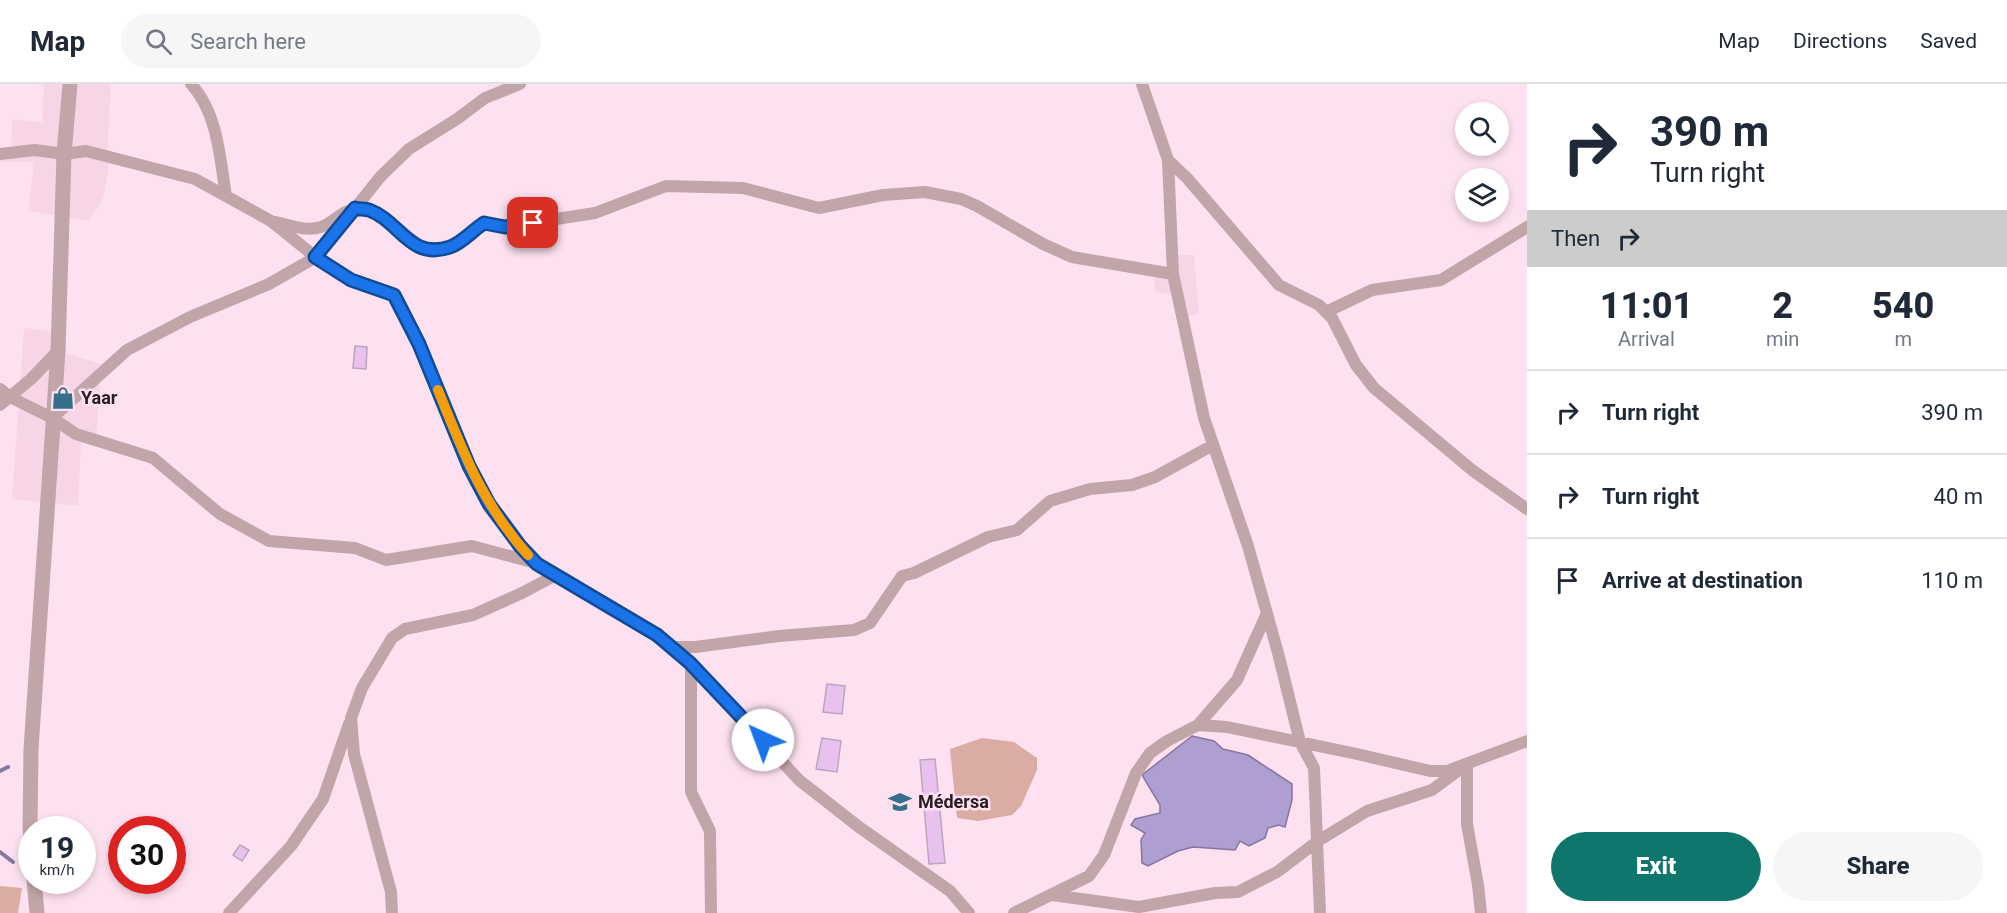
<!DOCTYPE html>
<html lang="en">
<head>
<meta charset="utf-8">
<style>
	:root { --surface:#fff; --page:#f6f6f7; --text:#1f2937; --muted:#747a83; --line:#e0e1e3; --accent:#0f766e }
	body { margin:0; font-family:Roboto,sans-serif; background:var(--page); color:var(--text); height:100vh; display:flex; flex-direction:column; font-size:22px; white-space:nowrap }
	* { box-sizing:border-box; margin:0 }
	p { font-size:20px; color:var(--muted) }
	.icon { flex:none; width:33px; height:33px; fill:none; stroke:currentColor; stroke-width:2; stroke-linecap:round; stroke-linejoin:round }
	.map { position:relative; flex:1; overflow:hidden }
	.drawer { display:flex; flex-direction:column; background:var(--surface); width:480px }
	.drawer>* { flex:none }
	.guide { background:#fff; color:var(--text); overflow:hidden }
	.buttons { position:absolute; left:1455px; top:18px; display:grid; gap:12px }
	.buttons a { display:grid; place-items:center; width:54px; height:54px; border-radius:50%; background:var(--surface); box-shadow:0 3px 9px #0003; font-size:30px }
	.speed { position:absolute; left:18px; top:732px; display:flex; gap:12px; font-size:30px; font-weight:700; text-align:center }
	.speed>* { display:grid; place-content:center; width:78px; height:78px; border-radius:50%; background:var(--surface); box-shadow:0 3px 9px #0003; line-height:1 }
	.speed small { font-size:15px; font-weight:400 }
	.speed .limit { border:9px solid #d22; background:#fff; color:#111 }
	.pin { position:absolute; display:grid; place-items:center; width:51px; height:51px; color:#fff; margin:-26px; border-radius:12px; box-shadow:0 3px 9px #0006 }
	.me { position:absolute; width:66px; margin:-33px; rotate:317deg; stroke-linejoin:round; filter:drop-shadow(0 0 4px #0008) }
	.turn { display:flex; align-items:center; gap:21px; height:126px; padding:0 24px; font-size:27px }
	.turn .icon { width:78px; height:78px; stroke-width:2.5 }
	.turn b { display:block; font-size:42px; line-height:51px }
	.then { display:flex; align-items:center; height:57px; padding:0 24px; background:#0003; gap:12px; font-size:22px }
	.eta { display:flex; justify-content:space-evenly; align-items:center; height:102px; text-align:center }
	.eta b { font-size:36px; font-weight:800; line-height:42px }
	.cta { display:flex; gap:12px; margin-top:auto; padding:12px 24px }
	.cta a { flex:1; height:69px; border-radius:36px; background:var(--accent); color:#fff; font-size:24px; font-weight:800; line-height:69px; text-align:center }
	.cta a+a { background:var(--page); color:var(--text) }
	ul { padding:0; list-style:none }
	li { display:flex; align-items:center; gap:18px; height:84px; padding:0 24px; border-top:2px solid var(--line) }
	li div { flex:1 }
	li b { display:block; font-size:22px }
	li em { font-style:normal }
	header { display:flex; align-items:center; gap:36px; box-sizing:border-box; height:84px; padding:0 30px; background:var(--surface); border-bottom:2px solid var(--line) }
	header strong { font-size:28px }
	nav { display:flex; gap:33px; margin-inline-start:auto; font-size:21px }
	.search { width:420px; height:54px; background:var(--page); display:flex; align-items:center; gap:15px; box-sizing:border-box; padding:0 21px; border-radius:33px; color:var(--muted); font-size:22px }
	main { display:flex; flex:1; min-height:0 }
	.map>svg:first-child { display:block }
	.built { fill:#f8d4e7 }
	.green { fill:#dbaca3 }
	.water { fill:#af9ed2; stroke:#86779d; stroke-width:1.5 }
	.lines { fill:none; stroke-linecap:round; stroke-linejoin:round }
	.stream { stroke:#86779d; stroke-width:4 }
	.building { fill:#e9c1ef; stroke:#b9a6bc; stroke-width:1.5 }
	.minor { stroke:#c2a5a9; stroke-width:12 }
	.tertiary { stroke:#c2a5a9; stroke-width:15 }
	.route-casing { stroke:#114b97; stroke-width:15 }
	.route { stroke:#1a73e8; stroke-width:10 }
	.slow { stroke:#f59e0b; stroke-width:10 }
	.labels { text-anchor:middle; stroke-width:5; stroke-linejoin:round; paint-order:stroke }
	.poi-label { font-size:18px; font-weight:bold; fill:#271d22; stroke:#fee1f0; text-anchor:start }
</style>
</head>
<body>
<header>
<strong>Map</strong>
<div class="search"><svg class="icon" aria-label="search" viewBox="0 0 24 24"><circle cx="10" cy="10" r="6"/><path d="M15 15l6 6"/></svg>Search here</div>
<nav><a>Map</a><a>Directions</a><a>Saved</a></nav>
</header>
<main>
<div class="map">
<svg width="1527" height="829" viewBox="0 0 1527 829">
	<rect width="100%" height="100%" fill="#fee1f0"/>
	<path class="built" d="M 44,0 L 111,0 L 107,77 L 109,81 L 103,114 L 89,137 L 28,127 L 34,78 L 1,78 L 1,66 L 11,64 L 12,35 L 42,38 Z
		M 1172,171 L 1194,171 L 1199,230 L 1181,233 L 1177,210 L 1155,208 L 1154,187 L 1173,190 Z
		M 24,244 L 59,248 L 58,267 L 101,280 L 96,358 L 81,356 L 78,422 L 12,415 Z"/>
	<path class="green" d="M 982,654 L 1014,658 L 1037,674 L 1037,686 L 1021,722 L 1012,731 L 978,737 L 957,734 L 950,665 Z
		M 0,802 L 22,804 L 18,829 L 0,829 Z"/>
	<path class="water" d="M 1192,652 L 1214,657 L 1223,665 L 1248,671 L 1292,700 L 1292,716 L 1285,743 L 1279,741 L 1268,744 L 1265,754 L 1249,762 L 1240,757 L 1235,766 L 1193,763 L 1178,767 L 1148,782 L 1142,779 L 1141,756 L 1145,749 L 1131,741 L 1135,735 L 1160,729 L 1160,721 L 1142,691 Z"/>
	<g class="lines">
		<path class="stream" d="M 0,687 L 8,683
			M 0,768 L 13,778"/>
	</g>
	<path class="building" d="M 355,262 L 367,263 L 366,285 L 353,284 Z
		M 827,600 L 845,602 L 842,630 L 823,628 Z
		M 822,654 L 841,657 L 837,688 L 816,685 Z
		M 935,675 L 945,779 L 929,780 L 920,676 Z
		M 240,761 L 249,766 L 242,777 L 233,771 Z"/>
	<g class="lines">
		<path class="minor" d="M 191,0 C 218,29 220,75 226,112
			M 520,0 L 485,14 L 457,35 L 409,65 L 381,92 L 316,173 L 269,200 L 190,233 L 127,266 L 52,334 L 76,350 L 153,374 L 220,430 L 269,457 L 355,464 L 386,476 L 472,462 L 536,479
			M 1142,0 L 1168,76 L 1187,94 L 1279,201 L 1319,221 L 1332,234 L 1356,281 L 1374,304 L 1472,386 L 1527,425
			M 0,70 L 35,66 L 64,70 L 86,67 L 195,95 L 271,137 L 323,179 L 351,196 L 394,211 L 419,260 L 469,382 L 489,420 L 520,462 L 537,480 L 657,551 L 691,579 L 799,696 L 859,743 L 950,807 L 969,829
			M 1168,76 L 1173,190 L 1204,334 L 1248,462 L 1278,569 L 1300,658 L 1314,684 L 1320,829
			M 276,138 C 290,141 306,148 321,143 C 334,139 342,125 357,125 C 394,125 406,180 450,163 C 462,159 473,146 484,139 L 505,143 L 595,129 L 666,102 L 743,104 L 819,124 L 883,111 L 925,108 L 961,115 L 977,122 L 1043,160 L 1072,173 L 1173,190
			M 1326,228 L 1372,206 L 1441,196 L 1527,143
			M 0,305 L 10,313 L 52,334
			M 0,321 L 31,295 L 58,267
			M 671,563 L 695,563 L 779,552 L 854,546 L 870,539 L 902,492 L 914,489 L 988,453 L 1017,446 L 1050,417 L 1090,405 L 1132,401 L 1155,393 L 1213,361
			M 691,579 L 691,708 L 710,747 L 711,829
			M 1198,641 L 1227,643 L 1357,670 L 1430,687 L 1447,687 L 1527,657
			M 1052,811 L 1139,823 L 1215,809 L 1238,808 L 1277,788 L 1318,757 L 1367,727 L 1432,706 L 1467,680 L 1467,740 L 1478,801 L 1481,829
			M 229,829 L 291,762 L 323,715 L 349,640
			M 392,829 L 391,808 L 354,670 L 351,634 L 362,604 L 392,554 L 405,545 L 473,531 L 522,509 L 556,491
			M 1014,829 L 1089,792 L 1104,771 L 1136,689 L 1150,669 L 1167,657 L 1198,641 L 1237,596 L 1267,529"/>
		<path class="tertiary" d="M 32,765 L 30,744 L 31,665 L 58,267 L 64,70 L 70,0
			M 34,796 L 37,829"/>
	</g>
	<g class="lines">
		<g class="route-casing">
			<path id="route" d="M 533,139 L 505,143 L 484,139 C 473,146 462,159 450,163 C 410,177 400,137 369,126 C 365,125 359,125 355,124 L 315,173 L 351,196 L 394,211 L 419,260 L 469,382 L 489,420 L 520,462 L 537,480 L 657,551 L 690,579 L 763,656"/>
		</g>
		<use href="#route" class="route"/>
		<path class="slow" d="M 438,306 C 463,368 483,421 528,471"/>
	</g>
	<defs>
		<g id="shop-bare" transform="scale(1.8)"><path d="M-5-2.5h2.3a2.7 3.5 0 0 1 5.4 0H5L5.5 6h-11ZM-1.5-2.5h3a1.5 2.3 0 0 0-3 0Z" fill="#366f89" stroke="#fee1f0" stroke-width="2.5" paint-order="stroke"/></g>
		<g id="school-bare" transform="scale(1.8)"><path d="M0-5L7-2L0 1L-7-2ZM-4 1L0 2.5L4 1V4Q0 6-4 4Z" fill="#366f89" stroke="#fee1f0" stroke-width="2.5" paint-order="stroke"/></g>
	</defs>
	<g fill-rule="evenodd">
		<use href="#shop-bare" x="63" y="314"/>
		<use href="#school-bare" x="900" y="718"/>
	</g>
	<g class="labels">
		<g class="poi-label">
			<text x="81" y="320">Yaar</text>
			<text x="918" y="724">Médersa</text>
		</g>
	</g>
</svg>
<div class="buttons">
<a><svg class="icon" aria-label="search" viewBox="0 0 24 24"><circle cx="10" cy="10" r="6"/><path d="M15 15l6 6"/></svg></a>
<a><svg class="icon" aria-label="layers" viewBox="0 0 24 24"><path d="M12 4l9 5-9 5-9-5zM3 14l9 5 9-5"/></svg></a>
</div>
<div class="speed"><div>19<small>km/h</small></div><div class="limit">30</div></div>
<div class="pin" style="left:533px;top:139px;background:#d93025"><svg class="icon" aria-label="arrive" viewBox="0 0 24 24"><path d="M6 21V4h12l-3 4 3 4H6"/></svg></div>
<svg class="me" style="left:763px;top:656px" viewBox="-20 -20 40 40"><circle r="19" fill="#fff"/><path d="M0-13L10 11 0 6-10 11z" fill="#1a73e8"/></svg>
</div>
<section class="drawer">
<div class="guide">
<div class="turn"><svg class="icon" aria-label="right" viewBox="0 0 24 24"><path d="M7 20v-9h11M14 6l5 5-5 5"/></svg><div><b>390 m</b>Turn right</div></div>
<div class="then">Then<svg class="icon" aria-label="right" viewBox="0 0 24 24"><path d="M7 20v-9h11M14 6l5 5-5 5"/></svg></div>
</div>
<div class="eta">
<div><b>11:01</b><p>Arrival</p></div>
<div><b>2</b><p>min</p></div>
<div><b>540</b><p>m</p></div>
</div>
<ul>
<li><svg class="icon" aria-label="right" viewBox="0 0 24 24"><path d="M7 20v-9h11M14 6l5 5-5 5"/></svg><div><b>Turn right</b></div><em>390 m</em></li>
<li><svg class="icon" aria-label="right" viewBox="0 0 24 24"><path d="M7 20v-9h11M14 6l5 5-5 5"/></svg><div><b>Turn right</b></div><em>40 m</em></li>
<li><svg class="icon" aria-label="arrive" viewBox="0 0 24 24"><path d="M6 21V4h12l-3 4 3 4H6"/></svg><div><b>Arrive at destination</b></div><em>110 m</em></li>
</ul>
<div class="cta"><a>Exit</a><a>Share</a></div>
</section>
</main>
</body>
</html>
